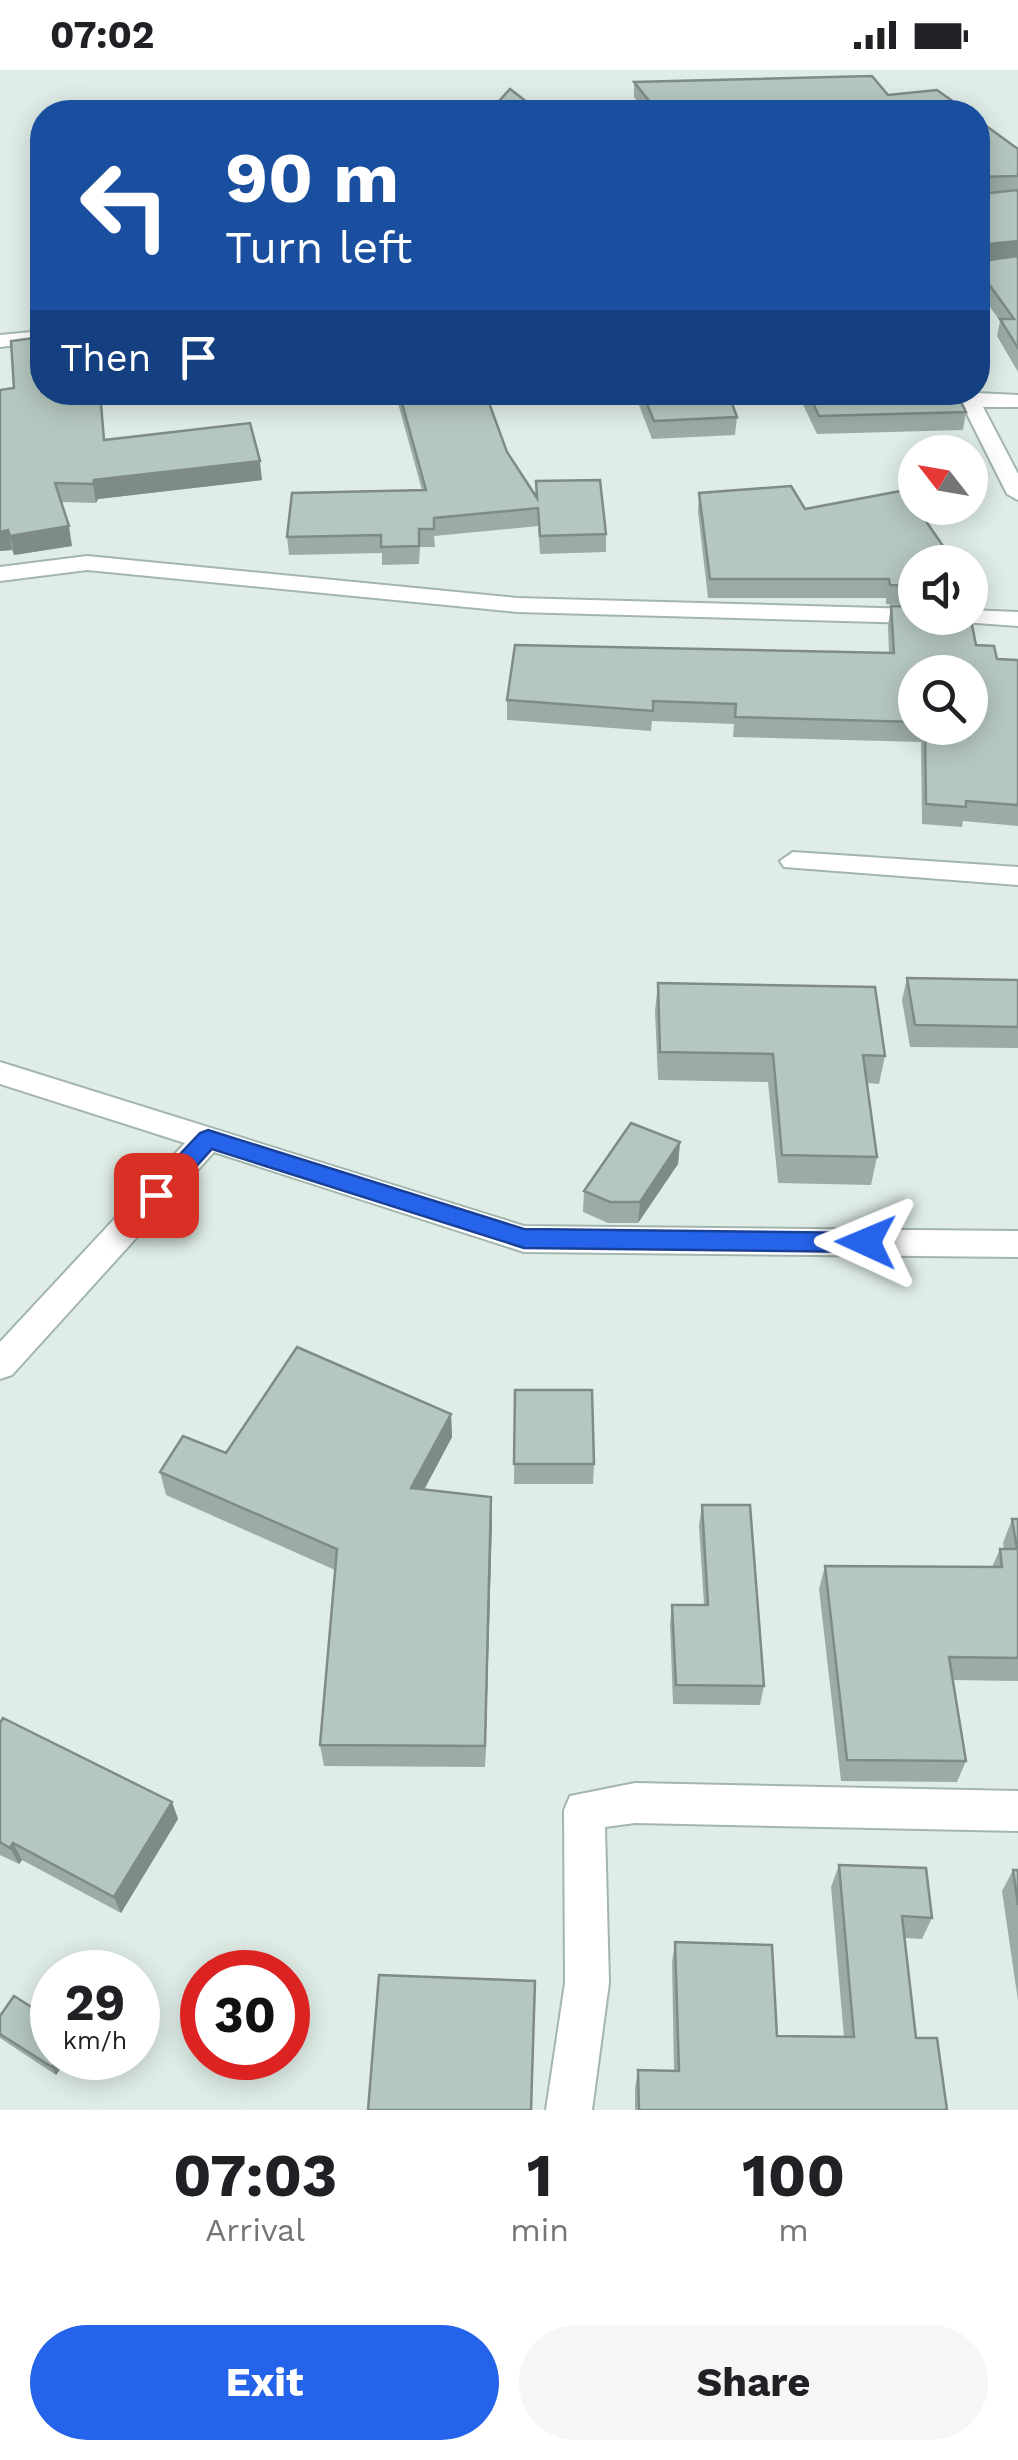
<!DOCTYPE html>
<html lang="en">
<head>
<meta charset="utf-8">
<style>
	:root { --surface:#fff; --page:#f6f6f6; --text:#202124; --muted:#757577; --accent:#2563eb }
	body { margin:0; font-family:"Work Sans",sans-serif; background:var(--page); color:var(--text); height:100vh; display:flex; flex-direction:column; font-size:38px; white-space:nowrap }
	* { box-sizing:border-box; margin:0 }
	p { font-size:32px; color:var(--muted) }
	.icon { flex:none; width:55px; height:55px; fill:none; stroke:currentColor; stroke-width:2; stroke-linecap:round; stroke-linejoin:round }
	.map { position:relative; height:2040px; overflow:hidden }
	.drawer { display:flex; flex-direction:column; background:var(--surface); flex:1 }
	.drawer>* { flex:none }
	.banner { position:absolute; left:30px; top:30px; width:960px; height:305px; border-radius:40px; box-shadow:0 5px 25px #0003; background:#1a4fa0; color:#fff; overflow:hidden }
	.needle { width:65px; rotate:301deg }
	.fabs { position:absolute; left:898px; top:365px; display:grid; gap:20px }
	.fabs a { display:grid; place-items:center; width:90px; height:90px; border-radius:50%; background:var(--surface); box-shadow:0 5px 25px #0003; font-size:50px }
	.speed { position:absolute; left:30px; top:1880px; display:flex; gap:20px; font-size:50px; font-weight:700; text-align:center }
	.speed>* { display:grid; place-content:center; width:130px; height:130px; border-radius:50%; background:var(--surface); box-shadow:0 5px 25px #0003; line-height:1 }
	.speed small { font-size:25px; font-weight:400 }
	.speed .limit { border:15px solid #d22; background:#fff; color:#111 }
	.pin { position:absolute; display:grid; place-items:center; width:85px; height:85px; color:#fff; margin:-42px; border-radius:20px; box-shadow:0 5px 15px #0006 }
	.me { position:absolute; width:110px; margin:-55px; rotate:271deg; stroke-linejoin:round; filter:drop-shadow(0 0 8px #0008) }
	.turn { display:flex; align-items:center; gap:35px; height:210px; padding:0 30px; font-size:45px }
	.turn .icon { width:130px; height:130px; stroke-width:2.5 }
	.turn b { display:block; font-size:70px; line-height:85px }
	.then { display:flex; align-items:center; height:95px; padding:0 30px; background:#0003; gap:20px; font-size:38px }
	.eta { display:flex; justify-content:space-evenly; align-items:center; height:170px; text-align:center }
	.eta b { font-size:60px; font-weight:700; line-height:70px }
	.action { display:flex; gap:20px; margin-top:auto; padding:20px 30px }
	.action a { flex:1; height:115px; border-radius:60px; background:var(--accent); color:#fff; font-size:40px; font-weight:700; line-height:115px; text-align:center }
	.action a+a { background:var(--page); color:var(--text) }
	.status { display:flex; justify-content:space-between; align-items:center; height:70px; padding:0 50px; background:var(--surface); direction:ltr }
	.status svg { height:28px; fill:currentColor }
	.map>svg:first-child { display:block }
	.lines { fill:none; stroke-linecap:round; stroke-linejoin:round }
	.street-casing { stroke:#a2b5ae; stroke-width:4 }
	.street { fill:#fff; fill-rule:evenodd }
	.wall { fill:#9caca5; fill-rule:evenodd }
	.shaded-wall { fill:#7f8c86 }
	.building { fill:#b5c8c0; stroke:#7f8c86; stroke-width:2.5 }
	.route { fill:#2563eb; stroke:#184099; stroke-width:2.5 }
</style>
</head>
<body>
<div class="status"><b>07:02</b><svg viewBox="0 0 49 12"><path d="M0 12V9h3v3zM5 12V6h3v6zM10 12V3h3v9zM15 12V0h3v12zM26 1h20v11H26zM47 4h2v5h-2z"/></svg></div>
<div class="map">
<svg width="1018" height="2040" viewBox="0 0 1018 2040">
	<rect width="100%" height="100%" fill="#e0ede7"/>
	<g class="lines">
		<g class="street-casing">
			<path id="street" d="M 42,261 L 42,272 L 0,277 L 0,265 Z
				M 956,322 L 1018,325 L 1018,337 L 983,337 L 1018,404 L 1018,430 L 1007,424 Z
				M 87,486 L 517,528 L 915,539 L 915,548 L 925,548 L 915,553 L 517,542 L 87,500 L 0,511 L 0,497 Z
				M 970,540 L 1018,542 L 1018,556 L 962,552 L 959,548 L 970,548 Z
				M 793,782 L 1018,797 L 1018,815 L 784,797 L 780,791 Z
				M 0,992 L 524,1156 L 1018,1161 L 1018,1187 L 524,1182 L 214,1082 L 12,1305 L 0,1309 L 0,1272 L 185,1073 L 0,1014 Z
				M 635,1713 L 1018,1721 L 1018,1761 L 635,1753 L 605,1757 L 609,1913 L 592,2040 L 546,2040 L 565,1913 L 564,1740 L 570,1726 Z"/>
		</g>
		<use href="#street" class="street"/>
	</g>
	<path class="wall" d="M 634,12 L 888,25 L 968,42 L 645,42 L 634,27 Z
		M 978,50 L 1018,79 L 1018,302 L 997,266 L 1000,251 L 978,220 Z
		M 0,320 L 106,370 L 262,410 L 98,429 L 96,433 L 61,432 L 72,476 L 14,485 L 12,480 L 0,481 Z
		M 316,322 L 485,322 L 507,382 L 536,426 L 536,411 L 606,464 L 606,482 L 540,484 L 538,456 L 434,466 L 435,477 L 420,477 L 419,494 L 382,495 L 382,483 L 289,485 L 287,467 L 422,420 L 396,326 L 319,331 Z
		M 634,322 L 728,322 L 737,347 L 735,365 L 652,369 Z
		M 797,322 L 956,322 L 966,342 L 963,360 L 817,364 Z
		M 699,423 L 805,439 L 915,492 L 915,536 L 886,534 L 886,528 L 708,528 L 698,442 Z
		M 891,536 L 976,575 L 997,589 L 1018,590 L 1018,756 L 963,751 L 962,757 L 922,754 L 921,672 L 733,667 L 734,654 L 652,651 L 651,661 L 507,650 L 507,630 L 889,583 L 888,556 ZM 915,602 L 970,658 L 915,658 Z
		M 907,908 L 1018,910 L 1018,978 L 910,977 L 902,930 Z
		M 658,913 L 885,986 L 879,1014 L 867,1013 L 877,1087 L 871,1115 L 778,1113 L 768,1012 L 658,1010 L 655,941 Z
		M 680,1072 L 678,1094 L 638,1153 L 608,1153 L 583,1142 L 584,1121 Z
		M 515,1320 L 594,1394 L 593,1414 L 514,1414 Z
		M 451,1344 L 452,1367 L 424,1419 L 492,1450 L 485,1697 L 324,1696 L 320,1675 L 335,1500 L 166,1425 L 160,1402 L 226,1383 Z
		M 702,1435 L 764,1616 L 760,1635 L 673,1634 L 670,1554 L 672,1535 L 704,1535 L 699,1455 Z
		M 1012,1449 L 1018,1449 L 1018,1611 L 953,1610 L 966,1691 L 957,1712 L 841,1711 L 819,1519 L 825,1496 L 992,1497 L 1000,1479 L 1004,1479 L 1003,1473 Z
		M 0,1653 L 172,1732 L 178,1749 L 121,1843 L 22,1790 L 19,1794 L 0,1785 Z
		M 839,1795 L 932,1848 L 922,1869 L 905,1868 L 916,1968 L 947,2040 L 635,2040 L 635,2018 L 638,2000 L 674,2001 L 672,1892 L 675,1872 L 777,1966 L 844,1967 L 831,1817 Z
		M 1013,1800 L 1018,1800 L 1018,1931 L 1002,1821 Z
		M 0,1946 L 52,1988 L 68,1988 L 56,2005 L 0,1968 Z"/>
	<path class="shaded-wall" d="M 1018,171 L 1018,187 L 978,191 L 978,175 Z
		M 260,391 L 262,410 L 98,429 L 96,433 L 93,414 L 94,410 Z
		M 69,456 L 72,476 L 14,485 L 10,466 Z
		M 8,460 L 12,480 L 0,481 L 0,462 Z
		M 680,1072 L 678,1094 L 638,1153 L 640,1132 Z
		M 451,1344 L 452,1367 L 413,1441 L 411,1418 Z
		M 491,1427 L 492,1450 L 485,1697 L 485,1676 Z
		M 172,1732 L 178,1749 L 121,1843 L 114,1827 Z
		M 13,1773 L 22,1790 L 19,1794 L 10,1778 Z
		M 58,1988 L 68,1988 L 56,2005 L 52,1997 Z"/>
	<path class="building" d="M 872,6 L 888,25 L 937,20 L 968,42 L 658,42 L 634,12 Z
		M 510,19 L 540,42 L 494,42 L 491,40 Z
		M 978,50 L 1018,79 L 1018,106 L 978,107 L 981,124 L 1018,120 L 1018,171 L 978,175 L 981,191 L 1018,186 L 1018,278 L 1000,249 L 1014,249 L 978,199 Z
		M 42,267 L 42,322 L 100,322 L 104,370 L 250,353 L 260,391 L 94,410 L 93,414 L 55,413 L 69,456 L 10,466 L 8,460 L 0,462 L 0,320 L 14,318 L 11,271 Z
		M 399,322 L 485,322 L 507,382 L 537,428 L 536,411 L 600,410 L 606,464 L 540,466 L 538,438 L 434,448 L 434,459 L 419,459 L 419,476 L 381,477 L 381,465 L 287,467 L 292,423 L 426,420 Z
		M 642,322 L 728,322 L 737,347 L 654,351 Z
		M 808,322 L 956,322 L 966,342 L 819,346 Z
		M 791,416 L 805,439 L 906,420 L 915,434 L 915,438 L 917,438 L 954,492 L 915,492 L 915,516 L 890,515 L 889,509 L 710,509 L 699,423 Z
		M 891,536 L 915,537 L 915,548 L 970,548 L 970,545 L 976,575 L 994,576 L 997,589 L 1018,590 L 1018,735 L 966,731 L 966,737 L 926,734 L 925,658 L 970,658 L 970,602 L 915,602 L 915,652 L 735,647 L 736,634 L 653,631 L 653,641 L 507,630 L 515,575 L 894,583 Z
		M 907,908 L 1018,910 L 1018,957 L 915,955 Z
		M 658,913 L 875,917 L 885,986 L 863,985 L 877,1087 L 782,1085 L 773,984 L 660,982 Z
		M 631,1053 L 680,1072 L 640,1132 L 610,1132 L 584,1121 Z
		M 297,1277 L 451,1344 L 411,1418 L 491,1427 L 485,1676 L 320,1675 L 337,1479 L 160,1402 L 183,1366 L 226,1383 Z
		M 515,1320 L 592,1320 L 594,1394 L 514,1394 Z
		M 702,1435 L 750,1435 L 764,1616 L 676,1615 L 672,1535 L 708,1535 Z
		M 1012,1449 L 1018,1449 L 1018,1588 L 949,1587 L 966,1691 L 847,1690 L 825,1496 L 1002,1497 L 1000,1479 L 1017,1479 Z
		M 3,1648 L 172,1732 L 114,1827 L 13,1773 L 10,1778 L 0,1772 L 0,1653 Z
		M 839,1795 L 926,1798 L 932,1848 L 902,1846 L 916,1968 L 937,1968 L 947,2040 L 639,2040 L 638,2000 L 679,2001 L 675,1872 L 772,1875 L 777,1966 L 854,1967 Z
		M 1013,1800 L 1018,1800 L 1018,1835 Z
		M 379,1905 L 535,1911 L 531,2040 L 368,2040 Z
		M 14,1926 L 52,1950 L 52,1988 L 58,1988 L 52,1997 L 0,1964 L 0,1946 Z"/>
	<path class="route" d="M 208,1060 L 524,1159 L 866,1163 L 878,1172 L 866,1182 L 524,1178 L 212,1079 L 164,1132 L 147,1132 L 144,1125 L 147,1119 L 200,1063 Z"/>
</svg>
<div class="fabs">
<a><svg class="needle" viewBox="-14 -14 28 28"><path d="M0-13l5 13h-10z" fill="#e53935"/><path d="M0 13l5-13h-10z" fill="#757577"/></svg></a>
<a><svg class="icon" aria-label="sound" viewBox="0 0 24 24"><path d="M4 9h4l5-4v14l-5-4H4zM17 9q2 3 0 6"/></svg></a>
<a><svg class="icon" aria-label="search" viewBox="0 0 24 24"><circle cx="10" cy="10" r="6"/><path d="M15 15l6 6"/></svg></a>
</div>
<div class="speed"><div>29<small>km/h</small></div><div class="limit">30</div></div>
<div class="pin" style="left:156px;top:1125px;background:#d93025"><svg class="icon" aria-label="arrive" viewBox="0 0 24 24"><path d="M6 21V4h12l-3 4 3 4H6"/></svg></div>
<svg class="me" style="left:866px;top:1172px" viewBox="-20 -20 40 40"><path d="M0-17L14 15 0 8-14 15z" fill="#2563eb" stroke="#fff" stroke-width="4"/></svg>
<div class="banner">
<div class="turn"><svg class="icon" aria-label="left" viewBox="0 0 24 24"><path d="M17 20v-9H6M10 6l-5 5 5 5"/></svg><div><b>90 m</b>Turn left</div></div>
<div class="then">Then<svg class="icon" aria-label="arrive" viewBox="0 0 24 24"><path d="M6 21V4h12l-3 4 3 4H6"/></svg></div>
</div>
</div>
<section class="drawer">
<div class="eta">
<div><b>07:03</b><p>Arrival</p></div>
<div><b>1</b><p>min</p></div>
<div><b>100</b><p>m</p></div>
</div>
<div class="action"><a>Exit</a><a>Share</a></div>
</section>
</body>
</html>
